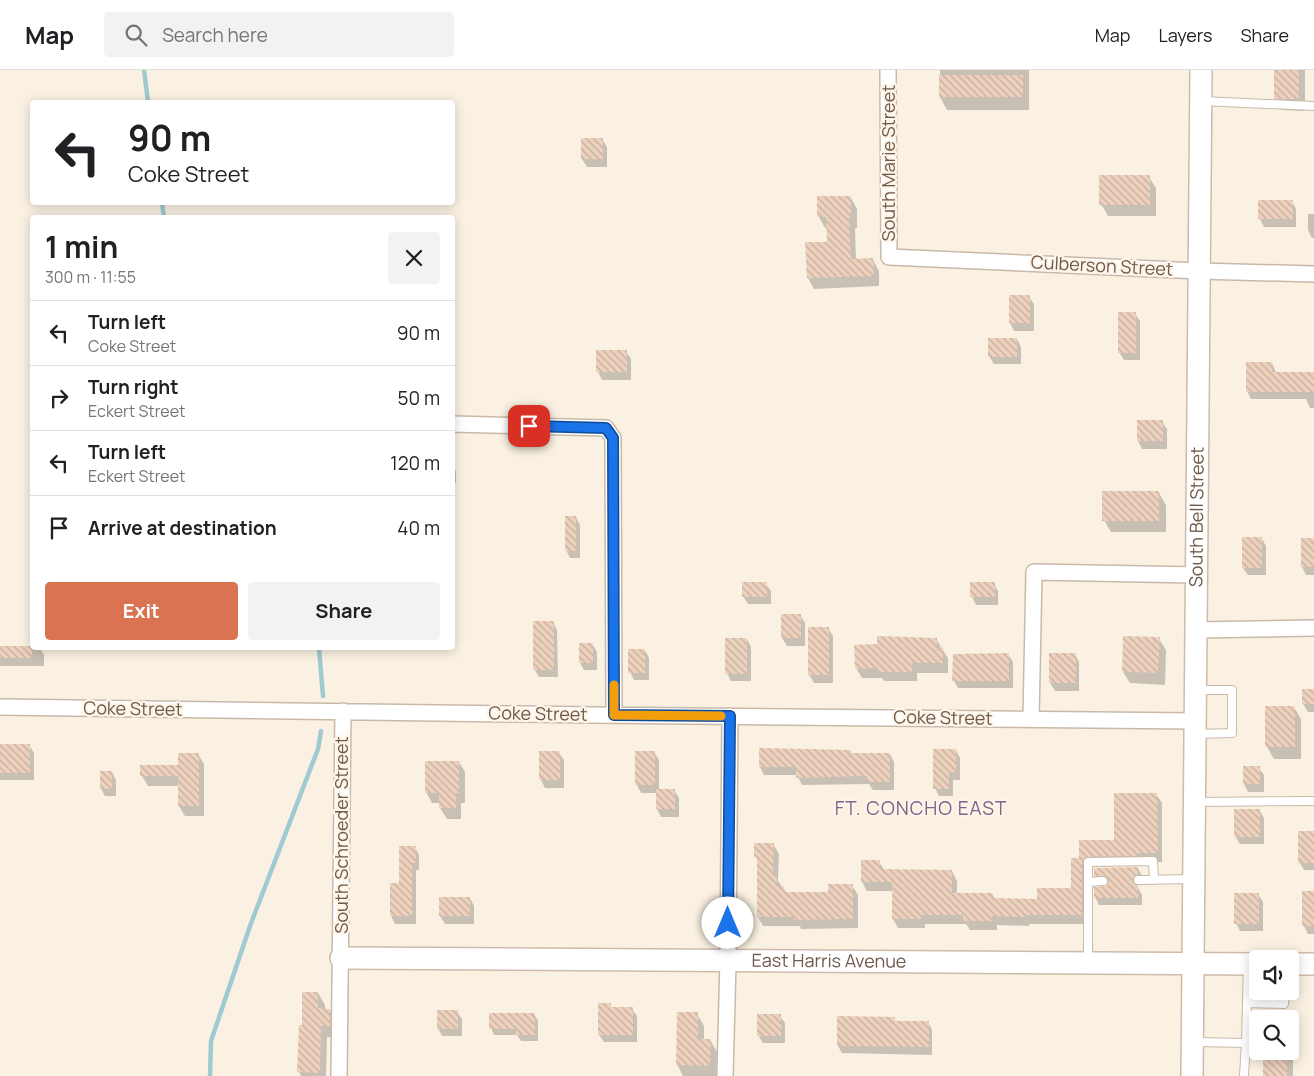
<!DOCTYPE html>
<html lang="en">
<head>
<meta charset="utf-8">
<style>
	:root { --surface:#fff; --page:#f2f2f2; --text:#202124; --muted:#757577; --line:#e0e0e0; --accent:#d97352 }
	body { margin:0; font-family:Manrope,sans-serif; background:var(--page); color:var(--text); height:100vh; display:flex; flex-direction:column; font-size:19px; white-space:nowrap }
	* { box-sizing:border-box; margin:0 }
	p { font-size:16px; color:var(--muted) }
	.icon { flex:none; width:28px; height:28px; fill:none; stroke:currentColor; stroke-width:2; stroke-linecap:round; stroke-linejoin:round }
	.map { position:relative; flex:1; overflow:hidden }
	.drawer { position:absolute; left:30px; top:145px; width:425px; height:435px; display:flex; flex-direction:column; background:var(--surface); border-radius:5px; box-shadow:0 2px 12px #0003 }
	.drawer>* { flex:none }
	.banner { position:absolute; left:30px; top:30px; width:425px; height:105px; border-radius:5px; box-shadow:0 2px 12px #0003; background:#fff; color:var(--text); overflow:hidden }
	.tools { position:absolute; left:1249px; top:880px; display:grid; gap:10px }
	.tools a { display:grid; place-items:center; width:50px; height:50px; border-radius:5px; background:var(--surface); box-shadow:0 2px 12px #0003; font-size:25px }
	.pin { position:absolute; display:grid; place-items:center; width:42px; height:42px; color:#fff; margin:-21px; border-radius:10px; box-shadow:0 2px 8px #0006 }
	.me { position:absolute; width:55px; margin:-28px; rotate:0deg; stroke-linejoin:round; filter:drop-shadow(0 0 4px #0008) }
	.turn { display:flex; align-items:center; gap:18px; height:105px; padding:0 15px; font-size:22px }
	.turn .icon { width:65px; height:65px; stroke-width:2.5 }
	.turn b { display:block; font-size:35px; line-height:42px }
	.round { display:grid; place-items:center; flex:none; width:52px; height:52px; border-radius:5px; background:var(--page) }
	.overview { display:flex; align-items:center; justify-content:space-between; height:85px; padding:0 15px }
	h1 { font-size:30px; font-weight:700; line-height:38px }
	.button { display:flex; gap:10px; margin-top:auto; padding:10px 15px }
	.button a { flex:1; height:58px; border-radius:5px; background:var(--accent); color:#fff; font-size:20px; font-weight:700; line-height:58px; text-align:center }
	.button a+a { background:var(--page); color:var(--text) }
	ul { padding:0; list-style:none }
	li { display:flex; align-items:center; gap:15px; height:65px; padding:0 15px; border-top:1px solid var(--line) }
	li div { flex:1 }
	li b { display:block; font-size:19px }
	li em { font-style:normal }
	header { display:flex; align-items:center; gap:30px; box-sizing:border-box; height:70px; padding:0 25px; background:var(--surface); border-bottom:1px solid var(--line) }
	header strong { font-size:24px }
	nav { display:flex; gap:28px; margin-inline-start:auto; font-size:18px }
	.search { width:350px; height:45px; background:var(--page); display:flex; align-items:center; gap:12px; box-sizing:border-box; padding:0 18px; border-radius:5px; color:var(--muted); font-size:19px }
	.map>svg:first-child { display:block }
	.shadow { fill:#0003 }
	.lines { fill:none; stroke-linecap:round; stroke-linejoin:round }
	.stream { stroke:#a0c9d2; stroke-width:4.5 }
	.building { fill:url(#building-back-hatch) }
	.lane-casing { stroke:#c9b9aa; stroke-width:10 }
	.street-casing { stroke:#c9b9aa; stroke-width:18 }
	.secondary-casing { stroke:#cebbab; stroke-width:24 }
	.lane { stroke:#fff; stroke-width:8 }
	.street { stroke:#fff; stroke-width:15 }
	.secondary { stroke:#fff; stroke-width:21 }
	.route-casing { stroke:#114b97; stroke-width:12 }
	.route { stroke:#1a73e8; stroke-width:9 }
	.slow { stroke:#f59e0b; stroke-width:9 }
	.labels { text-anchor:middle; stroke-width:4.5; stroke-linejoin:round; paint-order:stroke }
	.street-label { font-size:18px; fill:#6f594b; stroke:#fdf5e8 }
	.neighbourhood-label { font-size:19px; letter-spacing:1px; fill:#7e638c; stroke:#fdf5e8 }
</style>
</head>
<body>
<header>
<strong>Map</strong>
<div class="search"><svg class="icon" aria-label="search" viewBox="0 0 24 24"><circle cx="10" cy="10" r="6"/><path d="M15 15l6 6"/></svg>Search here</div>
<nav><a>Map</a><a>Layers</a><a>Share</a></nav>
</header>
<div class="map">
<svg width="1314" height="1006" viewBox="0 0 1314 1006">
	<defs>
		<pattern id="building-back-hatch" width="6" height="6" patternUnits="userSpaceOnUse" patternTransform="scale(1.25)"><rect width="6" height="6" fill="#edd1bd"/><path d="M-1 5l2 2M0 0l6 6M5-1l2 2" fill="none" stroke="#c4ad9c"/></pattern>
	</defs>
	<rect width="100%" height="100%" fill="#faf1e2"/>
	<path class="shadow" d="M 940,0 L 1029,0 L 1029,40 L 947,40 L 940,27 Z
		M 1275,0 L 1305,0 L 1305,41 L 1282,40 L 1275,28 Z
		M 602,69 L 607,77 L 607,97 L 587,97 L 582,89 Z
		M 1149,107 L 1156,118 L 1156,146 L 1108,146 L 1101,134 Z
		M 851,128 L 857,139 L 857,158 L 855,158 L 856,190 L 873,190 L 879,201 L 879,216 L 814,219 L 808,208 L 828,173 L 828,158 L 825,158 L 819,147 Z
		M 1292,131 L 1296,139 L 1296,157 L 1264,157 L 1260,149 Z
		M 1308,144 L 1314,144 L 1314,168 L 1312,168 L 1308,160 Z
		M 1010,227 L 1029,227 L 1034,234 L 1034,261 L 1014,261 L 1010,253 Z
		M 1135,244 L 1140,251 L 1140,290 L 1124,290 L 1119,282 Z
		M 1017,269 L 1021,277 L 1021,294 L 994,294 L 989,286 Z
		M 598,281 L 626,281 L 631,289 L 631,310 L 602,310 L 598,302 Z
		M 1272,293 L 1276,303 L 1314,303 L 1314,338 L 1310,338 L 1306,329 L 1251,329 L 1247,321 Z
		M 1162,352 L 1167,359 L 1167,379 L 1142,379 L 1138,371 Z
		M 452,398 L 456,401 L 456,413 L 452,412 Z
		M 1159,423 L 1166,435 L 1166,462 L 1111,462 L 1104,450 Z
		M 576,447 L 580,455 L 580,488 L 570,488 L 566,480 Z
		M 1262,469 L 1266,476 L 1266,505 L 1248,505 L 1243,498 Z
		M 1302,470 L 1314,470 L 1314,505 L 1306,505 L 1302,497 Z
		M 766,514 L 771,521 L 771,534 L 748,534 L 743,526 Z
		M 972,514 L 994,514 L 998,521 L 998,535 L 976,535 L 972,527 Z
		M 800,545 L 805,553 L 805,576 L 787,576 L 782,568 Z
		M 553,552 L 557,560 L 558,607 L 539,607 L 534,599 Z
		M 828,558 L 833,566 L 833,613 L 814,613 L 809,605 Z
		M 747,569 L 751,577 L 751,611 L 731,611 L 727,603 Z
		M 936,569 L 948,588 L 948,603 L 917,603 L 917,611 L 884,611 L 882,608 L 862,608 L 856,598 Z
		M 1159,569 L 1166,580 L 1165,615 L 1130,613 L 1123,602 Z
		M 592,574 L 597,582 L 597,600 L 584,600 L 580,593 Z
		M 0,577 L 40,578 L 44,585 L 44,596 L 0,596 Z
		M 645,580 L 649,588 L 649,610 L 634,610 L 630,602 Z
		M 1008,584 L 1013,592 L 1013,618 L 958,618 L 954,611 Z
		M 1075,584 L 1079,592 L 1079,621 L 1055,621 L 1050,613 Z
		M 1314,620 L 1314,642 L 1308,642 L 1303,634 Z
		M 1294,637 L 1301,649 L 1301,689 L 1274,689 L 1267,677 Z
		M 0,675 L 29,675 L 34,683 L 34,710 L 0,710 Z
		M 760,680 L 851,681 L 852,684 L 890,684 L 894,692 L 894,720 L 873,720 L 869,714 L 802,715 L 797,705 L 764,705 L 760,697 Z
		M 956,680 L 960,688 L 960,710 L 953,710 L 953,726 L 939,726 L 935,718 Z
		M 654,682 L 659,690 L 659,721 L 675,721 L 679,728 L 679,747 L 661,747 L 657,739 L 657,723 L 641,723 L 637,715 Z
		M 559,683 L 564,690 L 564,718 L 545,718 L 541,710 Z
		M 198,684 L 204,694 L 204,746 L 185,746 L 179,736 L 179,716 L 148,716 L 142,706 L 141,696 L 179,696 Z
		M 459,692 L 465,702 L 465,733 L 461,733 L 461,749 L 447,749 L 440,738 L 440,733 L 432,733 L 426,722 Z
		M 1259,698 L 1264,705 L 1264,722 L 1248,722 L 1244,714 Z
		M 112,702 L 116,710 L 116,726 L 105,726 L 101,719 Z
		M 1156,724 L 1162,733 L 1162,792 L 1143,792 L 1143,795 L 1090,797 L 1087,854 L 1029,854 L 1029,856 L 997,855 L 997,860 L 970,860 L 966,854 L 925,854 L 925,858 L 898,858 L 893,849 L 893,821 L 867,821 L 862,812 L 879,792 L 885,801 L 952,801 L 957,811 L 957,824 L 992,824 L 995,829 L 1038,830 L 1072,819 L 1081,789 L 1081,771 L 1115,772 Z
		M 1259,740 L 1264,748 L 1264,774 L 1240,774 L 1235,766 Z
		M 1314,762 L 1314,800 L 1304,800 L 1299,792 Z
		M 773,774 L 779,784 L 778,811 L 787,823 L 830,823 L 852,815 L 858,825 L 858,858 L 801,859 L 800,856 L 763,856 L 758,847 L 758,791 L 755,786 Z
		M 415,777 L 419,785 L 419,800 L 416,800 L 416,854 L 395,854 L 391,846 Z
		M 1138,798 L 1142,806 L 1142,812 L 1139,813 L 1137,816 L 1142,825 L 1142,835 L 1099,835 L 1095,827 L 1109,813 L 1099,813 L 1095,806 Z
		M 1314,822 L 1314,864 L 1308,864 L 1304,856 Z
		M 1258,824 L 1263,832 L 1263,861 L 1240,861 L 1236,853 Z
		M 470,828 L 474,836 L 474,854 L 445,854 L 440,846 Z
		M 318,923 L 325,935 L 325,940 L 330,940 L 337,952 L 336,968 L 327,967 L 326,1006 L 301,1006 L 299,1002 L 303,956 Z
		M 610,935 L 612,939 L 632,939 L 637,946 L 637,972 L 604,972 L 599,965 Z
		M 457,942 L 462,949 L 462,966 L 442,966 L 438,958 Z
		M 534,944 L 538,951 L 538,971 L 521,971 L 517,965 L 494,965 L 491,958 Z
		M 697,944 L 704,956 L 704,970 L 710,970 L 717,982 L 716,1006 L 683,1006 L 677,994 Z
		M 780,946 L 785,953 L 785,973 L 763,973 L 758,965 Z
		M 894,948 L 896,952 L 928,952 L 932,960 L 932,985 L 842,983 L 838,976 Z
		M 1290,963 L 1293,969 L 1293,1006 L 1264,1006 L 1264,981 L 1290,981 Z"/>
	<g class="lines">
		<path class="stream" d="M 144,0 L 148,32
			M 162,132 L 164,148
			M 319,578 L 323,626
			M 210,1006 L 211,971 L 250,856 L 318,679 L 321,661"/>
	</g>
	<path class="building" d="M 1274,0 L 1299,0 L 1299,29 L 1274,29 Z
		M 939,5 L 1023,5 L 1023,27 L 939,27 Z
		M 581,68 L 603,68 L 603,89 L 581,89 Z
		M 1099,105 L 1150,105 L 1150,135 L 1099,135 Z
		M 817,126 L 851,126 L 851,147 L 849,147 L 851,189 L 873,188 L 874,206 L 807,208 L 805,172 L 827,172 L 826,147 L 817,147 Z
		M 1258,130 L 1293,130 L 1293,149 L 1258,149 Z
		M 1009,225 L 1030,225 L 1030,253 L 1009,253 Z
		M 1118,242 L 1136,242 L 1136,283 L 1118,283 Z
		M 988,268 L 1017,268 L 1017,287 L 988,287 Z
		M 596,280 L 627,280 L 627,302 L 596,302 Z
		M 1246,292 L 1272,292 L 1272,302 L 1314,302 L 1314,322 L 1246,322 Z
		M 1137,350 L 1163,350 L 1163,371 L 1137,371 Z
		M 1102,421 L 1159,421 L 1159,451 L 1102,451 Z
		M 565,446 L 576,446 L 576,481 L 565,481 Z
		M 1242,467 L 1262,467 L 1262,498 L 1242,498 Z
		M 1301,468 L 1314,468 L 1314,497 L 1301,497 Z
		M 742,512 L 767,512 L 767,527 L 742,527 Z
		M 970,512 L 995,512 L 995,527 L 970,527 Z
		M 781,544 L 801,544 L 801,568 L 781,568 Z
		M 533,551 L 554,551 L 554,600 L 533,600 Z
		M 808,557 L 829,557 L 829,605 L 808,605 Z
		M 877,566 L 937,568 L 937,577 L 943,577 L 943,593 L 912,593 L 912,602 L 877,602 L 877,598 L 855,599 L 854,575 L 877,574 Z
		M 1123,566 L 1160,567 L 1158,603 L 1122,602 Z
		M 725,568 L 747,568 L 747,604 L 725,604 Z
		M 579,573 L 593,573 L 593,593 L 579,593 Z
		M 0,576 L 32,576 L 32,588 L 0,588 Z
		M 628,579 L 645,579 L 645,603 L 628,603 Z
		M 1009,583 L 1009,611 L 952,611 L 953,584 Z
		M 1049,583 L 1076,583 L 1076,613 L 1049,613 Z
		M 1302,619 L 1314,619 L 1314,634 L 1302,634 Z
		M 1265,636 L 1295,636 L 1295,677 L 1265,677 Z
		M 0,674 L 30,674 L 30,703 L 0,703 Z
		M 759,678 L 851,680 L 851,683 L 890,683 L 890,712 L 867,712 L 867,706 L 796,708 L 796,697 L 759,697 Z
		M 933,679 L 956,679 L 956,702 L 949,702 L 949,719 L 933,719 Z
		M 539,681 L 560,681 L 560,710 L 539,710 Z
		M 635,681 L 655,681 L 655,715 L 635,715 Z
		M 178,683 L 199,683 L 199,736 L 178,736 L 178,706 L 140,706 L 140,695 L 178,695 Z
		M 425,691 L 459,691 L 459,723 L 456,723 L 456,738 L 439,738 L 439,723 L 425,723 Z
		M 1243,696 L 1260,696 L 1260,714 L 1243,714 Z
		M 100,701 L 112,701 L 112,719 L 100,719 Z
		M 656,719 L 675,719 L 675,739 L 656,739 Z
		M 1114,723 L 1157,723 L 1158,783 L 1138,783 L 1138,786 L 1085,787 L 1082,792 L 1082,845 L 1025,845 L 1024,847 L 992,846 L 992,851 L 963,851 L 963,845 L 921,845 L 921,849 L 892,849 L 892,812 L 861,812 L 861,790 L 880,790 L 880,799 L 952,800 L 952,823 L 992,823 L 992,828 L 1037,829 L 1037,818 L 1071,818 L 1071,788 L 1079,788 L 1079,770 L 1114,770 Z
		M 1234,739 L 1260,739 L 1260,767 L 1234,767 Z
		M 1298,761 L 1314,761 L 1314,793 L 1298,793 Z
		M 754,773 L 774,773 L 773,806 L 777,806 L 777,816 L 784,816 L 784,822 L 828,822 L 828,814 L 853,814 L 853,849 L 794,850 L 794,847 L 757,847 L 757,787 L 754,787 Z
		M 399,776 L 416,776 L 416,793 L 412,793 L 412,846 L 390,846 L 390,813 L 399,813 Z
		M 1138,797 L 1138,804 L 1135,805 L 1132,810 L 1133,813 L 1138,816 L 1138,828 L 1094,828 L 1094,817 L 1106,816 L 1109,811 L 1105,806 L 1094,806 L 1094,798 Z
		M 1302,821 L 1314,821 L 1314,856 L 1302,856 Z
		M 1234,823 L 1259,823 L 1259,854 L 1234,854 Z
		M 439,827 L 470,827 L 470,846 L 439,846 Z
		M 302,922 L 318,922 L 318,938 L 330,939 L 330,956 L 321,956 L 320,1003 L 297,1002 L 299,955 L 302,955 Z
		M 598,933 L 611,933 L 611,937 L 633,937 L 633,965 L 598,965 Z
		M 437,940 L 458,940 L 458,959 L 437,959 Z
		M 677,942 L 698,942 L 698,969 L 711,969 L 710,996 L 676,995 Z
		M 489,943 L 535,943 L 535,965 L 516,965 L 516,959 L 489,959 Z
		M 757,944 L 781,944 L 781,966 L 757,966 Z
		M 837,946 L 895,947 L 895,951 L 929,951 L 929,977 L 837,976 Z
		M 1263,981 L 1287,981 L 1287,1006 L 1263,1006 Z"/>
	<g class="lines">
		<g class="lane-casing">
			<path id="lane" d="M 1201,31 L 1314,36
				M 1196,620 L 1232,620 L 1232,663 L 1197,664
				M 1196,732 L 1314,731
				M 1138,810 L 1192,809
				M 1088,812 L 1088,792 L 1153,791 L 1154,810
				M 1088,892 L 1088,812 L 1103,811
				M 1247,933 L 1284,934 L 1285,921
				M 1195,972 L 1246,973 L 1248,896
				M 1244,1006 L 1246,973"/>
		</g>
		<g class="street-casing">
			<path id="street" d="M 888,0 L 889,187 L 1199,201 L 1314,204
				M 452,354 L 606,358 L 613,368 L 614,645
				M 1196,560 L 1314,558
				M 0,637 L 593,645 L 1196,651
				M 1031,649 L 1034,502 L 1197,505
				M 339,1006 L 343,641
				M 725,1006 L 728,891 L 730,646"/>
		</g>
		<g class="secondary-casing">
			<g id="secondary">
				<path id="s1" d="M 341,888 L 1258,894"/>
				<path d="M 1290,894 L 1314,894"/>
				<path id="s2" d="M 1192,1006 L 1201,0"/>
			</g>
		</g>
		<use href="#lane" class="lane"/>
		<use href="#street" class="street"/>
		<use href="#secondary" class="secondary"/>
	</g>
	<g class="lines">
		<g class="route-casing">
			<path id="route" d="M 529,356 L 606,358 L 613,368 L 614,645 L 730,646 L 728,853"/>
		</g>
		<use href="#route" class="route"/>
		<path class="slow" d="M 614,615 L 614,645 L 721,646"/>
	</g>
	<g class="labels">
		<g class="street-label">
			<text transform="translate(889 93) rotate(-90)" y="6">South Marie Street</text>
			<text transform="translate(1102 196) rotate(3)" y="6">Culberson Street</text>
			<text dy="6" stroke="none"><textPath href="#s2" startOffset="559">South Bell Street</textPath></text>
			<text transform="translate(133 639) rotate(1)" y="6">Coke Street</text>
			<text transform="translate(538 644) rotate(1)" y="6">Coke Street</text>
			<text transform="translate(943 648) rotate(1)" y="6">Coke Street</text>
			<text transform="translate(342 765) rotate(-90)" y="6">South Schroeder Street</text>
			<text dy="6" stroke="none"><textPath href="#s1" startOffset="488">East Harris Avenue</textPath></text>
		</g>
		<g class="neighbourhood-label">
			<text x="921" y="745">FT. CONCHO EAST</text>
		</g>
	</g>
</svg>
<div class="tools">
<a><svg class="icon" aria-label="sound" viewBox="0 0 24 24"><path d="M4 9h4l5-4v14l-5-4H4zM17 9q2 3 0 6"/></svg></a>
<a><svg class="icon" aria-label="search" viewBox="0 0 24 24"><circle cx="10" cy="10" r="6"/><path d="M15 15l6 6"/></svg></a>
</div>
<div class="pin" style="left:529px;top:356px;background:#d93025"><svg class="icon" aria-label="arrive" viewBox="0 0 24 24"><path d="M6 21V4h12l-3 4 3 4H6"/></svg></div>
<svg class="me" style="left:728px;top:853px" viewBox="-20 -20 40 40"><circle r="19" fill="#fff"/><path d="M0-13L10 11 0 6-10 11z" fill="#1a73e8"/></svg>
<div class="banner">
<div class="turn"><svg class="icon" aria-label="left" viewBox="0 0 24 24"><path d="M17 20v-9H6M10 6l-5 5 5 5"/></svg><div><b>90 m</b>Coke Street</div></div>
</div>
<section class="drawer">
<div class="overview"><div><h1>1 min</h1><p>300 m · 11:55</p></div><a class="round"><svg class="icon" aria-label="close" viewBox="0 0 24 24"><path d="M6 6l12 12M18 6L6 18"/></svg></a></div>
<ul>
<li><svg class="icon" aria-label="left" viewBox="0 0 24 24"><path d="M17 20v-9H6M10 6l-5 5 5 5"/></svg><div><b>Turn left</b><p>Coke Street</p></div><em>90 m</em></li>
<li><svg class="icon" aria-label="right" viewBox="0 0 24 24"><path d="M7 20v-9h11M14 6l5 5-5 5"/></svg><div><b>Turn right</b><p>Eckert Street</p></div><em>50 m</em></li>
<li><svg class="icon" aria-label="left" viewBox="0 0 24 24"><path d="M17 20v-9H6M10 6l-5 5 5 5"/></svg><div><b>Turn left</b><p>Eckert Street</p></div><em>120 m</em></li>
<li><svg class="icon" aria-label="arrive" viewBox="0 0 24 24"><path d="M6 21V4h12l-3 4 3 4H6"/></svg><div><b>Arrive at destination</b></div><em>40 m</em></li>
</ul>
<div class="button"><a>Exit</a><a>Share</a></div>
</section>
</div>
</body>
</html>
